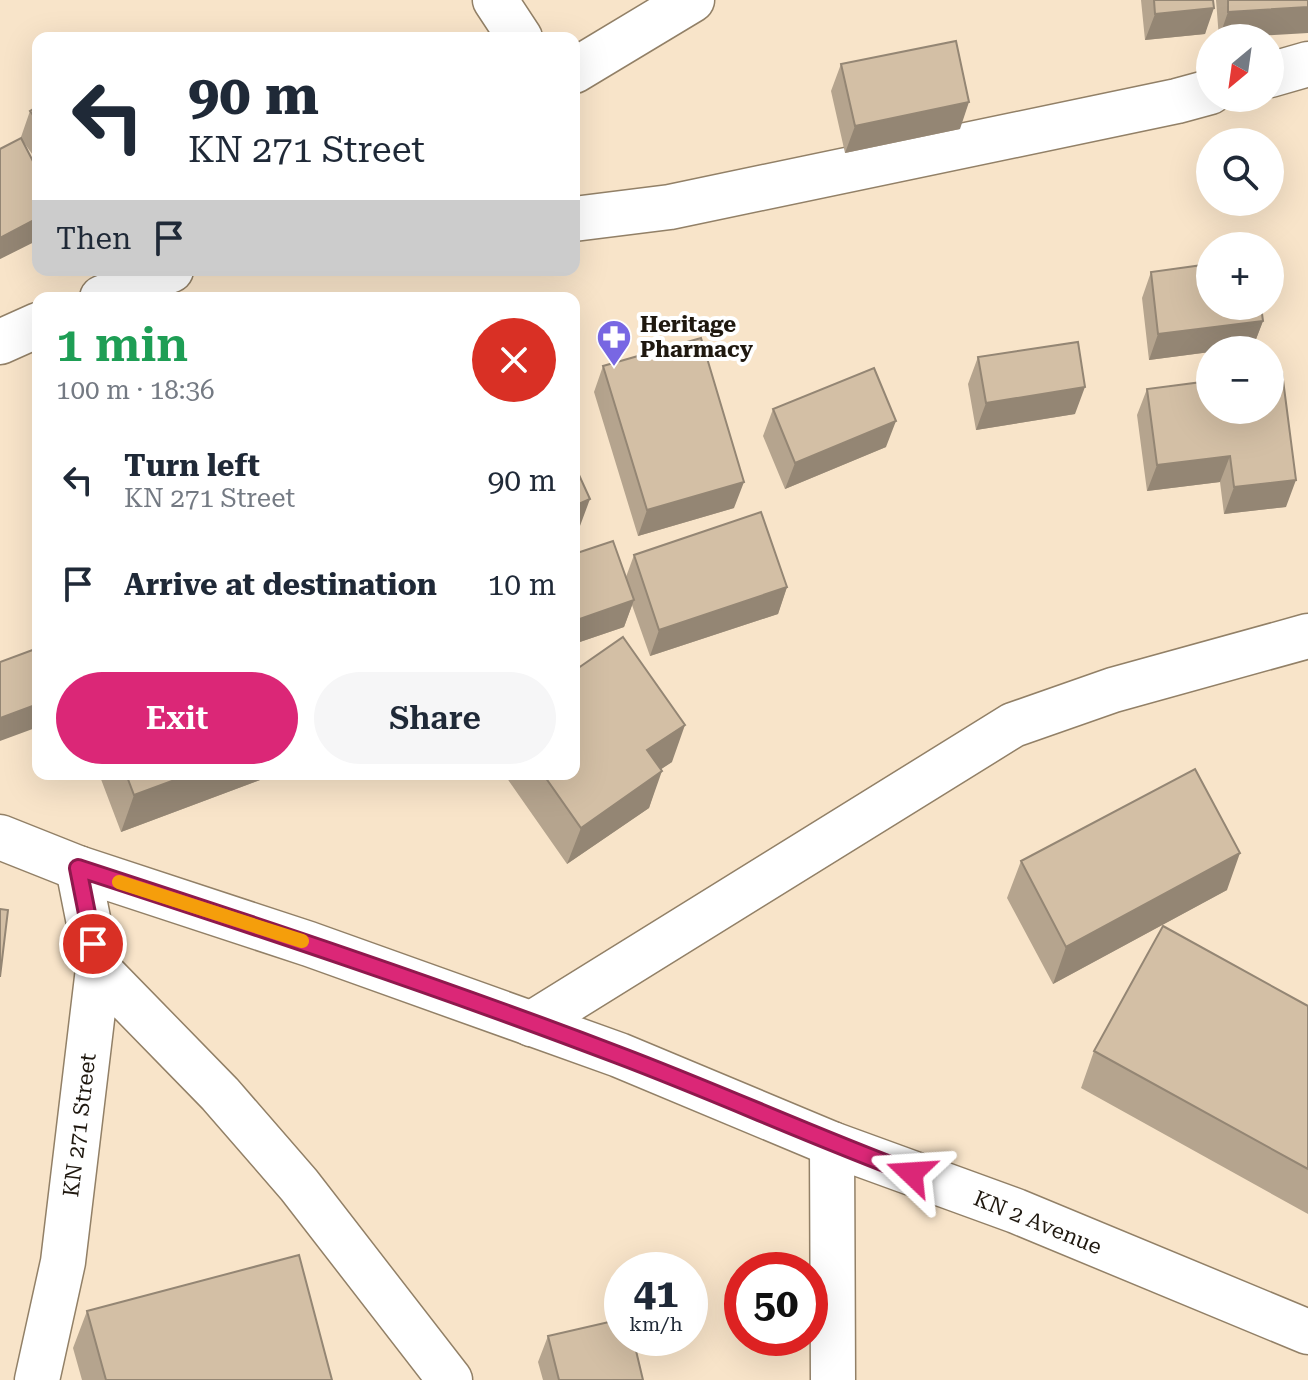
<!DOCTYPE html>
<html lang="en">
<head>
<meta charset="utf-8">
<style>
	:root { --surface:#fff; --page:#f6f6f7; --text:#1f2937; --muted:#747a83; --accent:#db2777 }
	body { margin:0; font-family:"Roboto Serif",serif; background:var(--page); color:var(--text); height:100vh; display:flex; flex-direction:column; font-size:30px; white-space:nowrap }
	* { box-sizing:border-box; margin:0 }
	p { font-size:26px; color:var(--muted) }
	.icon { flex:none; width:44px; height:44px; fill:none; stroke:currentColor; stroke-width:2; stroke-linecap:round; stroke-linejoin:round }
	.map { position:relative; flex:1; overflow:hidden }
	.details { position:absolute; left:32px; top:292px; width:548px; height:488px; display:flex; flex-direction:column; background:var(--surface); border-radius:16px; box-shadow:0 8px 32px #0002 }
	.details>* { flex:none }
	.banner { position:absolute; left:32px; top:32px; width:548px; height:244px; border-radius:16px; box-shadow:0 8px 32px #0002; background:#fff; color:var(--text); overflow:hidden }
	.needle { width:52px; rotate:209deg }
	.tools { position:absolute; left:1196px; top:24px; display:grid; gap:16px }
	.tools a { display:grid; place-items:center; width:88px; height:88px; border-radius:50%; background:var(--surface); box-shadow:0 8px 32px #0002; font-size:40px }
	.speed { position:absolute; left:604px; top:1252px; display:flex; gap:16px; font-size:40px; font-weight:700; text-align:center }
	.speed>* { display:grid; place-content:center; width:104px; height:104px; border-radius:50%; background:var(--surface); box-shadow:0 8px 32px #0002; line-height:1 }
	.speed small { font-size:20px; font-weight:400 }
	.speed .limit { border:12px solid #d22; background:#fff; color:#111 }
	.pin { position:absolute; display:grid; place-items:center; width:68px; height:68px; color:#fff; margin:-34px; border:4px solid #fff; border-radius:50%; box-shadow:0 2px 8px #0007 }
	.me { position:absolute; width:88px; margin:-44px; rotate:290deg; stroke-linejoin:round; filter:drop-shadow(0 0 6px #0008) }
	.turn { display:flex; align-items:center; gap:28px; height:168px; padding:0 24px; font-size:36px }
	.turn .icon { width:104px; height:104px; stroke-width:2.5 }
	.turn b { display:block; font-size:56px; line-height:68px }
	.then { display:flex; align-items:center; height:76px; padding:0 24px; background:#0003; gap:16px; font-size:30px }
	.round { display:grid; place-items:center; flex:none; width:84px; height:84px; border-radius:42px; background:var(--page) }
	.overview { display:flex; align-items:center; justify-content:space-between; height:136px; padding:0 24px }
	h1 { font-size:48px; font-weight:600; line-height:60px; color:#1e9e55 }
	.primary-button { display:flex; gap:16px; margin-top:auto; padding:16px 24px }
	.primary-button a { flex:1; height:92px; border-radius:48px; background:var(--accent); color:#fff; font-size:32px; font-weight:600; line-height:92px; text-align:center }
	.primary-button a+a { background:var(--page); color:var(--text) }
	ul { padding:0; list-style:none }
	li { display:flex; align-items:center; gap:24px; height:104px; padding:0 24px }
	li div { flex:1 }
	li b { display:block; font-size:30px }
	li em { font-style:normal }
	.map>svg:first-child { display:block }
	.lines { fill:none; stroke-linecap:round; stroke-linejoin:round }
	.street-casing { stroke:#928067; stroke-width:47 }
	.secondary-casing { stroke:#928067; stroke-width:47 }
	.street { stroke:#fff; stroke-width:44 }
	.secondary { stroke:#fff; stroke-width:44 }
	.wall { fill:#b5a48e }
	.shaded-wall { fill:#948674 }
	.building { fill:#d3bfa5; stroke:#948674; stroke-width:2 }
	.route-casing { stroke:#8e194d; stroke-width:20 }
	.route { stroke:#db2777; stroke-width:14 }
	.slow { stroke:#f59e0b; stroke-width:14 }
	.labels { text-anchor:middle; stroke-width:8; stroke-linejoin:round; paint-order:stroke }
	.poi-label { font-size:22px; font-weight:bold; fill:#1f180f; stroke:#fff; text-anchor:start }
	.street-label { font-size:22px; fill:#1f180f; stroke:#fff }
</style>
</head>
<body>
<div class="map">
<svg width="1308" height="1380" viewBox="0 0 1308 1380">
	<rect width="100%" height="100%" fill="#f8e4c9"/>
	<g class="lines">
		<g class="street-casing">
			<path id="street" d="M 495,0 L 520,38
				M 1270,75 L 1308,64
				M 574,219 L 670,207 L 1177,101 L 1210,92
				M 98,969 L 220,1094 L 299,1185 L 450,1380
				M 531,1024 L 1013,725 L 1113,690 L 1308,636
				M 832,1144 L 833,1380
				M 37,1380 L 63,1262 L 98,969 L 78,868"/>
		</g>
		<g class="secondary-casing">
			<path id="secondary" d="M 574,71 L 692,0
				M 102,298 L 171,270
				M 0,342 L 38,325
				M 0,837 L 78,868 L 309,944 L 619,1055 L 832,1144 L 1016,1211 L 1308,1332"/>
		</g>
		<use href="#street" class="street"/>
		<use href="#secondary" class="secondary"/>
	</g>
	<path class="wall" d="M 1141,0 L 1213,0 L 1205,34 L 1145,40 Z
		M 1216,0 L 1308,0 L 1227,38 L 1219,38 Z
		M 841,64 L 960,129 L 845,153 L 831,91 Z
		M 38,106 L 38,162 L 22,140 L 38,171 L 38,240 L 0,259 L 21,137 L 30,111 Z
		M 1151,272 L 1263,321 L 1253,347 L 1210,350 L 1210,352 L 1149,360 L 1142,298 Z
		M 978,357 L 1075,414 L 976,430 L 968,384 Z
		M 603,366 L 734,508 L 638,536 L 594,392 Z
		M 1210,381 L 1286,507 L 1224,514 L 1220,482 L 1147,491 L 1137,415 L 1147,389 Z
		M 773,409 L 886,447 L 785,489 L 763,436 Z
		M 574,554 L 626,577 L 634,555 L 787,587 L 778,614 L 650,656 L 632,605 L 624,627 L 574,644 Z
		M 672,762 L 661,769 L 649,808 L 567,864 L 504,774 L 574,774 Z
		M 99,774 L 276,774 L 121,832 Z
		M 1021,861 L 1227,890 L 1053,984 L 1007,898 Z
		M 1308,1006 L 1308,1214 L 1081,1088 L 1094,1051 Z
		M 87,1311 L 332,1380 L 82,1380 L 73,1348 Z
		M 548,1336 L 643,1380 L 543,1380 L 538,1362 Z"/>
	<path class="shaded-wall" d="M 1308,7 L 1308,33 L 1219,38 L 1228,12 Z
		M 1214,8 L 1205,34 L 1145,40 L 1155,14 Z
		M 969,102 L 960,129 L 845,153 L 855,126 Z
		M 38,218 L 38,240 L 0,259 L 0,238 Z
		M 1263,321 L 1253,347 L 1230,350 L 1210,350 L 1210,352 L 1149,360 L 1158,334 Z
		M 1085,387 L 1075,414 L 976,430 L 986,403 Z
		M 896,421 L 886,447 L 785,489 L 795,463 Z
		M 1230,456 L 1220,482 L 1147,491 L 1157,465 Z
		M 1296,480 L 1286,507 L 1224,514 L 1234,487 Z
		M 744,482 L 734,508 L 638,536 L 647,510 Z
		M 590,499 L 580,526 L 574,528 L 574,506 Z
		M 787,587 L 778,614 L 650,656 L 659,630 Z
		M 634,600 L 624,627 L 574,644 L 574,621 Z
		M 38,704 L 38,727 L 0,741 L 0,718 Z
		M 685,725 L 672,762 L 634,787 L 647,750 Z
		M 662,771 L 649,808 L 567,864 L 581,828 Z
		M 191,774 L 276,774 L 121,832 L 134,795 Z
		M 1240,853 L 1227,890 L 1053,984 L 1066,947 Z"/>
	<path class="building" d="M 1154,0 L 1213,0 L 1214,8 L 1155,14 Z
		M 1228,0 L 1308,0 L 1308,7 L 1228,12 Z
		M 956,41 L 969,102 L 855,126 L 841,64 Z
		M 38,106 L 38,122 L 30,111 Z
		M 21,138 L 38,171 L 38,218 L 0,238 L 0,149 Z
		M 1210,264 L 1210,306 L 1261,306 L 1263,321 L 1158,334 L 1151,272 Z
		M 701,338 L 744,482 L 647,510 L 603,366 Z
		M 1078,342 L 1085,387 L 986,403 L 978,357 Z
		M 874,368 L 896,421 L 795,463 L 773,409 Z
		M 1282,372 L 1296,480 L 1234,487 L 1230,456 L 1157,465 L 1147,389 L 1210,381 L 1210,410 L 1270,410 L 1270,374 Z
		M 574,464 L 590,499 L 574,506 Z
		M 761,512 L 787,587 L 659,630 L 634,555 Z
		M 613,541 L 634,600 L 574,621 L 574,554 Z
		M 623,637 L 685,725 L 647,750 L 662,771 L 581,828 L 543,774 L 574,774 L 574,671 Z
		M 38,648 L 38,704 L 0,718 L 0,662 Z
		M 1195,769 L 1240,853 L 1066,947 L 1021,861 Z
		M 126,774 L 191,774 L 134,795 Z
		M 0,909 L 8,910 L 0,977 Z
		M 1163,926 L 1308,1006 L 1308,1169 L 1094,1051 Z
		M 299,1255 L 332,1380 L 106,1380 L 87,1311 Z
		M 622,1319 L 622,1338 L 633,1338 L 643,1380 L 559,1380 L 548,1336 Z"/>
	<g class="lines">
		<g class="route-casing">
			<path id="route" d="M 93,944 L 78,868 C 259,927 440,987 618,1055 C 716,1092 812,1136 911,1173"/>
		</g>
		<use href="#route" class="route"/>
		<path class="slow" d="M 119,882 L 302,941"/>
	</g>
	<defs>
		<g id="pharmacy-pin" transform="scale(1.8)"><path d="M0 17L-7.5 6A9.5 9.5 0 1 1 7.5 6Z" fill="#7867e3" stroke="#fff"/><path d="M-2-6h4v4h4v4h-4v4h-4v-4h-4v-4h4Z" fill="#fff"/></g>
	</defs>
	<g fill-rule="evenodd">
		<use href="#pharmacy-pin" x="614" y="337"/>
	</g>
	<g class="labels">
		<g class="poi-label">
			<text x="640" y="332">Heritage<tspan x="640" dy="25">Pharmacy</tspan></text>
		</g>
		<g class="street-label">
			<text transform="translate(79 1125) rotate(-83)" y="8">KN 271 Street</text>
			<text transform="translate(1038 1222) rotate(22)" y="8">KN 2 Avenue</text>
		</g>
	</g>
</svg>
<div class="tools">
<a><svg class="needle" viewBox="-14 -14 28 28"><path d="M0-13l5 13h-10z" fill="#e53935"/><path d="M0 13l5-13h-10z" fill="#747a83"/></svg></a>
<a><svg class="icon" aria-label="search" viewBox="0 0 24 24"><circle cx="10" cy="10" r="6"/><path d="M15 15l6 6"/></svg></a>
<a>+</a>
<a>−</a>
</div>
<div class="speed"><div>41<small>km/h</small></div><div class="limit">50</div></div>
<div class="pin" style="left:93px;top:944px;background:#d93025"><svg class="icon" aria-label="arrive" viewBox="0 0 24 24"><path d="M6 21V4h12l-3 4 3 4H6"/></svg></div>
<svg class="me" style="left:911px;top:1173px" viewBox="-20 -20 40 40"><path d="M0-17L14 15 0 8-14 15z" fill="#db2777" stroke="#fff" stroke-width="4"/></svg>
<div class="banner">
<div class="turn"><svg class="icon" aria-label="left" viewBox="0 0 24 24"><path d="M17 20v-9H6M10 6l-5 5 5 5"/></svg><div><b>90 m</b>KN 271 Street</div></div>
<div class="then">Then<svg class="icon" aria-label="arrive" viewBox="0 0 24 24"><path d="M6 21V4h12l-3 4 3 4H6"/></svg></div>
</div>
<section class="details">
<div class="overview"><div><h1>1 min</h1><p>100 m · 18:36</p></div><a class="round" style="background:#d93025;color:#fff"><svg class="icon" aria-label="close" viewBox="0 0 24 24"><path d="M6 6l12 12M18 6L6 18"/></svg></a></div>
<ul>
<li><svg class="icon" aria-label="left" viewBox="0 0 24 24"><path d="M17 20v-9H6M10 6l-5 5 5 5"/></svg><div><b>Turn left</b><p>KN 271 Street</p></div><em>90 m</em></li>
<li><svg class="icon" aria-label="arrive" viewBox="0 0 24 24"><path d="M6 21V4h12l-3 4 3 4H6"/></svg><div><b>Arrive at destination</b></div><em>10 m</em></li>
</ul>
<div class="primary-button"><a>Exit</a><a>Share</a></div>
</section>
</div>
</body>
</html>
